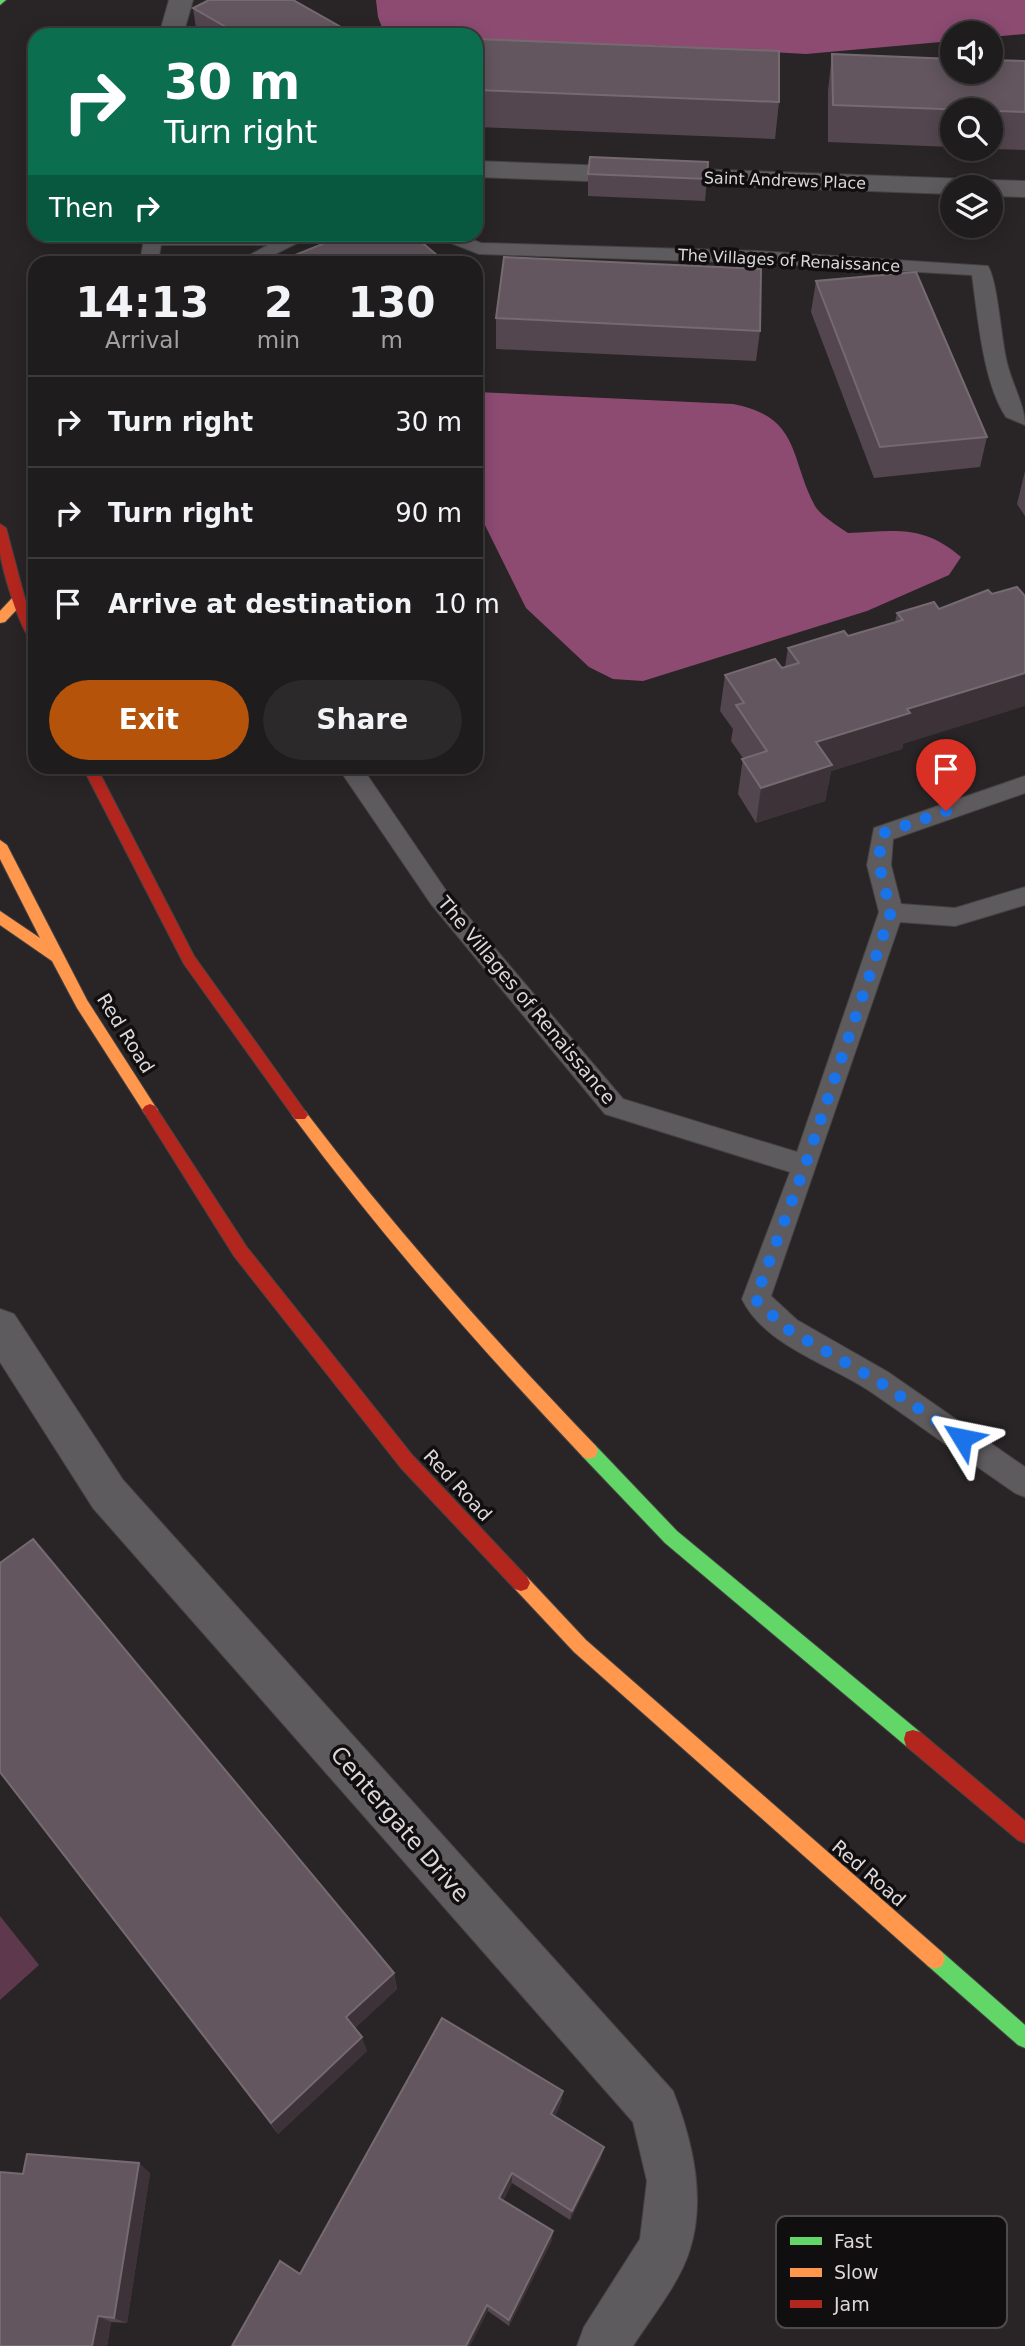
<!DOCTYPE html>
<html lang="en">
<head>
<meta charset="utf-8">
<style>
	:root { --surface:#1f1c1d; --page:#2c292a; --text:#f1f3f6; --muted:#a1a1a4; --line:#3c3a3b; --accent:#b45309 }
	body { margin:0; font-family:"DejaVu Sans",sans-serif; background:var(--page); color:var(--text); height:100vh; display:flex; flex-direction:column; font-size:26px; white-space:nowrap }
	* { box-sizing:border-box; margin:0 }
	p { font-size:23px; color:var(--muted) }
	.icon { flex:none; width:38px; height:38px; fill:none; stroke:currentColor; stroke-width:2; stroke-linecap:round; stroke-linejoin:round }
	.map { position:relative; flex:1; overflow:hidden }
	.details { position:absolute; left:28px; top:256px; width:455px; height:518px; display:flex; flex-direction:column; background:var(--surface); border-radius:21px; box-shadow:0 4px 18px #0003,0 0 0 2px var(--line) }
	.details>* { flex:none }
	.guide { position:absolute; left:28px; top:28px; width:455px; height:214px; border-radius:21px; box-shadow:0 4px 18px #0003,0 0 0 2px var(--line); background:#0b6e4f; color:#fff; overflow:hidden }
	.tools { position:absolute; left:940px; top:21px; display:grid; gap:14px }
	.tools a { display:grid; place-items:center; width:63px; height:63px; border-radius:50%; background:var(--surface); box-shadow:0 4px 18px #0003,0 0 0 2px var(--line); font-size:35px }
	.pin { position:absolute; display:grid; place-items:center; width:60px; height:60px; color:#fff; margin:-72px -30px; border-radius:50% 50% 50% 0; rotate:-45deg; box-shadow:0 0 7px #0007 }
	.pin .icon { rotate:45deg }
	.me { position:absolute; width:77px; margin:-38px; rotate:305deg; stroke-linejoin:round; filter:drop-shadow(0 0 5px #0008) }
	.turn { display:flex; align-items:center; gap:24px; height:147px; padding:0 21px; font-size:32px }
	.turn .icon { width:91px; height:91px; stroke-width:2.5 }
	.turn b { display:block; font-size:49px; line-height:60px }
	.then { display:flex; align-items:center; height:66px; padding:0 21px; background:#0003; gap:14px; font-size:26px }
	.eta { display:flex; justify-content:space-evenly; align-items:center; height:119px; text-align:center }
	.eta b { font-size:42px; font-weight:700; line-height:49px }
	.primary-button { display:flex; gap:14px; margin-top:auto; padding:14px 21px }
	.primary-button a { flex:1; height:80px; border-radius:42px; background:var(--accent); color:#fff; font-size:28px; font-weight:700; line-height:80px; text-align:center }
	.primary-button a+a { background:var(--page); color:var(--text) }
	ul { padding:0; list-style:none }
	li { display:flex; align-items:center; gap:21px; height:91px; padding:0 21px; border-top:2px solid var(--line) }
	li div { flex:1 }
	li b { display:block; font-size:26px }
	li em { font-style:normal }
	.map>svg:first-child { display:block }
	.green { fill:#5e394e }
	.water { fill:#8d4b72 }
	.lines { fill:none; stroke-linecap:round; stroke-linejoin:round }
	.lane-casing { stroke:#454244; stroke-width:2 }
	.street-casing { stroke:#454244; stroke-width:2 }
	.fast-casing { stroke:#454244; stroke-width:2 }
	.slow-casing { stroke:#454244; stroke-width:2 }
	.jam-casing { stroke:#454244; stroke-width:2 }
	.lane { fill:#5d5b5d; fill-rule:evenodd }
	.street { fill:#5d5b5d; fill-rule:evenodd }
	.fast { fill:#63d668; fill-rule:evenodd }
	.slow { fill:#ff974d; fill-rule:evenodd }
	.jam { fill:#b3261e; fill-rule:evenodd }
	.wall { fill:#54464e }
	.shaded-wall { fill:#3d3238 }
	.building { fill:#63565e; stroke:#766a71; stroke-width:2 }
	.route { stroke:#1a73e8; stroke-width:12; stroke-dasharray:0 21.6 }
	.labels { text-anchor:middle; stroke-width:7; stroke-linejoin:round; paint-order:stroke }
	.far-street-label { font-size:16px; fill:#dcd8da; stroke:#110e0f }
	.street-label { font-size:19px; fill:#dcd8da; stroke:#110e0f }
	.near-street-label { font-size:23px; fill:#dcd8da; stroke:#110e0f }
	.key { fill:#110e0f; stroke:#4e4b4c; stroke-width:2 }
	.key-label { font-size:19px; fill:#dcd8da }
</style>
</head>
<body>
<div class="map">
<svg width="1025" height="2346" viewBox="0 0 1025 2346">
	<rect width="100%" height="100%" fill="#292527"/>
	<path class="green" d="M 0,1916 L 39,1965 L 0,2000 Z"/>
	<path class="water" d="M 376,0 L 1025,0 L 1025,34 L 991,37 L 990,33 L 952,33 L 952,41 L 806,54 L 646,45 L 575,45 L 476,52 L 476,35 L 385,35 L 378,17 Z
		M 476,392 L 733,404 C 801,417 789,457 815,506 C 821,516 838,526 848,533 C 895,531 923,524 961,557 L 949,575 L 867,611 L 643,681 L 613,679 L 589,667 L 526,608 L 476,507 Z"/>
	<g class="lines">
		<g class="lane-casing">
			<path id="lane" d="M 149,234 L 294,234 L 303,240 L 260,262 L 237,262 L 268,245 L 161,245 L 158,262 L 140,262 L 144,239 Z
				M 428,234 L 457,234 L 481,243 L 757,251 L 988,266 C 998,283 1001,340 1007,363 C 1012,384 1025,406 1025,425 L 1006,417 C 983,382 978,317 972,275 L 757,263 L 479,254 Z
				M 337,766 L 361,766 L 447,892 L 623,1099 L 797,1152 L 879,912 L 867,865 L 874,828 L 1025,776 L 1025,793 L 893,839 L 891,865 L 901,904 L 955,908 L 1025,887 L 1025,905 L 955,926 L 900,922 L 771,1296 L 797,1320 L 888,1372 L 1025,1467 L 1025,1497 L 1015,1493 C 967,1460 919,1425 871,1392 C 830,1364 765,1346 742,1299 L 790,1172 L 605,1114 L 431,904 Z"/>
		</g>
		<g class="street-casing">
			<path id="street" d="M 169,0 L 193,0 L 183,35 L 159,35 Z
				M 476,161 L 968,179 L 979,184 L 990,180 L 1025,181 L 1025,197 L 990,196 L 990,187 L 952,187 L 952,194 L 476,177 Z
				M 0,1309 L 14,1314 L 123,1480 L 673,2091 C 692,2139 706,2198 690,2249 C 680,2283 652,2316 633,2346 L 577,2346 L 584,2327 L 640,2239 L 647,2181 L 633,2122 L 93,1508 L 0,1362 Z"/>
		</g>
		<g class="fast-casing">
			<path id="fast" d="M 0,0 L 6,0 L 0,5 Z
				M 589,1443 L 595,1445 L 677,1531 L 920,1732 L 922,1739 L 920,1746 L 913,1748 L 906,1746 L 665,1543 L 583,1457 L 580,1451 L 583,1445 Z
				M 935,1949 L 942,1952 L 1025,2025 L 1025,2048 L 1018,2045 L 928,1966 L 925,1959 L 928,1952 Z"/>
		</g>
		<g class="slow-casing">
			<path id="slow" d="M 19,595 L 24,596 L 24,602 L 5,622 L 0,623 L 0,611 L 14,596 Z
				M 0,840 L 7,845 L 87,1000 L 155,1106 L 158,1110 L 155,1114 L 145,1114 L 77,1008 L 52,961 L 0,925 L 0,911 L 40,938 L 0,859 Z
				M 300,1109 L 305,1111 C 395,1229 493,1339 595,1445 L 598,1451 L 595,1457 L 589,1459 L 583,1457 C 481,1349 383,1238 295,1119 L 292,1115 L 295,1111 Z
				M 521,1575 L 527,1577 L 586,1640 L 942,1952 L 945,1959 L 942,1966 L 935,1969 L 928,1966 L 574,1652 L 515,1589 L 512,1583 L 515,1577 Z"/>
		</g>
		<g class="jam-casing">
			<path id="jam" d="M 0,524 L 6,528 L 25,599 L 35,622 L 35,643 C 21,637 2,568 0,552 C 0,543 0,533 0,524 Z
				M 82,766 L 96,766 L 194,956 L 305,1111 L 308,1115 L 305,1119 L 295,1119 L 184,964 Z
				M 150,1104 L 155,1106 L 246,1246 L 413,1456 L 527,1577 L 530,1583 L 527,1589 L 521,1591 L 515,1589 L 401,1468 L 234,1256 L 145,1114 L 142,1110 L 145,1106 Z
				M 913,1730 L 920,1732 L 1025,1821 L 1025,1843 L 1018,1840 L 906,1746 L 904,1739 L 906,1732 Z"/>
		</g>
		<use href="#lane" class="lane"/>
		<use href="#street" class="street"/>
		<use href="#fast" class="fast"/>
		<use href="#slow" class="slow"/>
		<use href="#jam" class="jam"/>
	</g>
	<path class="wall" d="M 193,8 L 355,35 L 197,35 Z
		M 476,39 L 779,102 L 775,139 L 476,127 Z
		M 832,54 L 1025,61 L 1025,150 L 990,149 L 990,110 L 952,110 L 952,147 L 828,142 L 828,91 Z
		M 588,174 L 707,179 L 705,201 L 588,196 Z
		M 816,281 L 987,437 L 980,467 L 874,478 L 811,312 Z
		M 496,318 L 760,331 L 756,361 L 496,349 Z
		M 1025,471 L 1025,516 L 1017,504 Z
		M 934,602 L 902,749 L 831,771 L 825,801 L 756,823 L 738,794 L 743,758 L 731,741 L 733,729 L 720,711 L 725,675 L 785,667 L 788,648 L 848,636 L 895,622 L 897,613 Z
		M 0,1563 L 394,1973 L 397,1989 L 355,2028 L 367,2051 L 278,2134 L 0,1773 Z
		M 563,2091 L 561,2103 L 555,2116 L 601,2158 L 570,2220 L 512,2183 L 503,2201 L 552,2240 L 509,2326 L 488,2311 L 232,2346 L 300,2274 Z
		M 150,2173 L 127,2323 L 111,2322 L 107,2346 L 23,2174 Z"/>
	<path class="shaded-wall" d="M 1025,673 L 1025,706 L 903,744 L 902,749 L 831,771 L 825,801 L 756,823 L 761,788 L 816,742 L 907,709 Z
		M 394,1973 L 397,1989 L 351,2032 L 346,2017 Z
		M 362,2037 L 367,2051 L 278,2134 L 271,2123 Z
		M 563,2091 L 561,2103 L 550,2125 L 551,2114 Z
		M 604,2147 L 601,2158 L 570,2220 L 572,2211 Z
		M 139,2163 L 150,2173 L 127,2323 L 114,2318 Z
		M 512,2173 L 512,2183 L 500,2207 L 499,2198 Z
		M 553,2231 L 552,2240 L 509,2326 L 509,2320 Z
		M 487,2305 L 488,2311 L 470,2346 L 466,2346 Z
		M 98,2316 L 111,2322 L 107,2346 L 92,2346 Z"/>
	<path class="building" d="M 209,0 L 293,0 L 355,35 L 240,35 L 193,8 Z
		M 476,39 L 779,51 L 779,102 L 476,90 Z
		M 832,54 L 952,59 L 952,72 L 990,72 L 990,60 L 1025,61 L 1025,112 L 833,105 Z
		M 590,157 L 708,162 L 707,179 L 588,174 Z
		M 347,234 L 412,234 L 445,262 L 278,262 Z
		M 504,257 L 761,269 L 760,331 L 496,318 Z
		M 916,272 L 987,437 L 880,447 L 816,281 Z
		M 1017,587 L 1025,596 L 1025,673 L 907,709 L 910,713 L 816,742 L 832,765 L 761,788 L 742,759 L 767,751 L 736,705 L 744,703 L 725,675 L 775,659 L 782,668 L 799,663 L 788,648 L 844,631 L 848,636 L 903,620 L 897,613 L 934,602 L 939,609 L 988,590 L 992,594 Z
		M 33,1539 L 394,1973 L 346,2017 L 362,2037 L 271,2123 L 0,1772 L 0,1563 Z
		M 442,2018 L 563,2091 L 551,2114 L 604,2147 L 572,2211 L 512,2173 L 499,2198 L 553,2231 L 509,2320 L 487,2305 L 466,2346 L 232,2346 L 280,2261 L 300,2274 Z
		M 27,2154 L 139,2163 L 114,2318 L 98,2316 L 92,2346 L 0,2346 L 0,2172 L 23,2174 Z"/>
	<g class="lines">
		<path class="route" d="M 946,811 L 881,834 L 879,865 L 891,912 L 805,1166 L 755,1299 L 787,1329 L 878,1381 L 962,1438"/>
	</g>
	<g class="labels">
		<g class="far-street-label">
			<text transform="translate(785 180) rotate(2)" y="6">Saint Andrews Place</text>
			<text transform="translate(789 260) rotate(3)" y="6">The Villages of Renaissance</text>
		</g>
		<g class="street-label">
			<text transform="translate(527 1000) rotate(50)" y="7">The Villages of Renaissance</text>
			<text transform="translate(126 1033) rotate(58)" y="7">Red Road</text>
			<text transform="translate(458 1485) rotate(47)" y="7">Red Road</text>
			<text transform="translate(869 1873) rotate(41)" y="7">Red Road</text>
		</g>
		<g class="near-street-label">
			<text transform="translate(400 1824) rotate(49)" y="8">Centergate Drive</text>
		</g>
	</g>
	<rect x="776" y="2216" width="231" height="112" rx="10" class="key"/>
	<rect x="790" y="2237" width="32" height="8" fill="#63d668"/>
	<rect x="790" y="2268" width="32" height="9" fill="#ff974d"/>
	<rect x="790" y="2300" width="32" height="8" fill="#b3261e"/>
	<g class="key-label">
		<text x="834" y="2248">Fast</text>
		<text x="834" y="2279">Slow</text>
		<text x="834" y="2311">Jam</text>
	</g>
</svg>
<div class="tools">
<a><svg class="icon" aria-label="sound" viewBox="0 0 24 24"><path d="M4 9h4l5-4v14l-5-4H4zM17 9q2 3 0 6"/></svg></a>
<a><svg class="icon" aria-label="search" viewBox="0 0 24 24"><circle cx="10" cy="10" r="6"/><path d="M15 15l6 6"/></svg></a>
<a><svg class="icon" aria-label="layers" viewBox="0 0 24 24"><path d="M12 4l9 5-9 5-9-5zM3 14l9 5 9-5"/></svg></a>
</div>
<div class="pin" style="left:946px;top:811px;background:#d93025"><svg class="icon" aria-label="arrive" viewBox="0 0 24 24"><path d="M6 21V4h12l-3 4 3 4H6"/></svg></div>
<svg class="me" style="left:962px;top:1438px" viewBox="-20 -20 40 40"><path d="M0-17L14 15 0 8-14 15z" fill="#1a73e8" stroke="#fff" stroke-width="4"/></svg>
<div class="guide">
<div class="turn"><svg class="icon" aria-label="right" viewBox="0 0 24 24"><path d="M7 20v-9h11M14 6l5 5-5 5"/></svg><div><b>30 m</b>Turn right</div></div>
<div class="then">Then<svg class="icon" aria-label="right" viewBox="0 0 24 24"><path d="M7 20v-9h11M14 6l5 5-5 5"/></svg></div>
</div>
<section class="details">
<div class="eta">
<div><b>14:13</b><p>Arrival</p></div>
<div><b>2</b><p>min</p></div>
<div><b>130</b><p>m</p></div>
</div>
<ul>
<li><svg class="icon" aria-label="right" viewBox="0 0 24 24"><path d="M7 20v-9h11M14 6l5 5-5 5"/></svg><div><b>Turn right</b></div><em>30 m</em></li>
<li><svg class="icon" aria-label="right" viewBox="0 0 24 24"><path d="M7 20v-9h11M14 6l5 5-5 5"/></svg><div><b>Turn right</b></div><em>90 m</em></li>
<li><svg class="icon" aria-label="arrive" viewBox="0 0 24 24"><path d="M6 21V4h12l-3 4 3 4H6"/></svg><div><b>Arrive at destination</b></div><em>10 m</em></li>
</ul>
<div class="primary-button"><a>Exit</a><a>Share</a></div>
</section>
</div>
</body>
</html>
